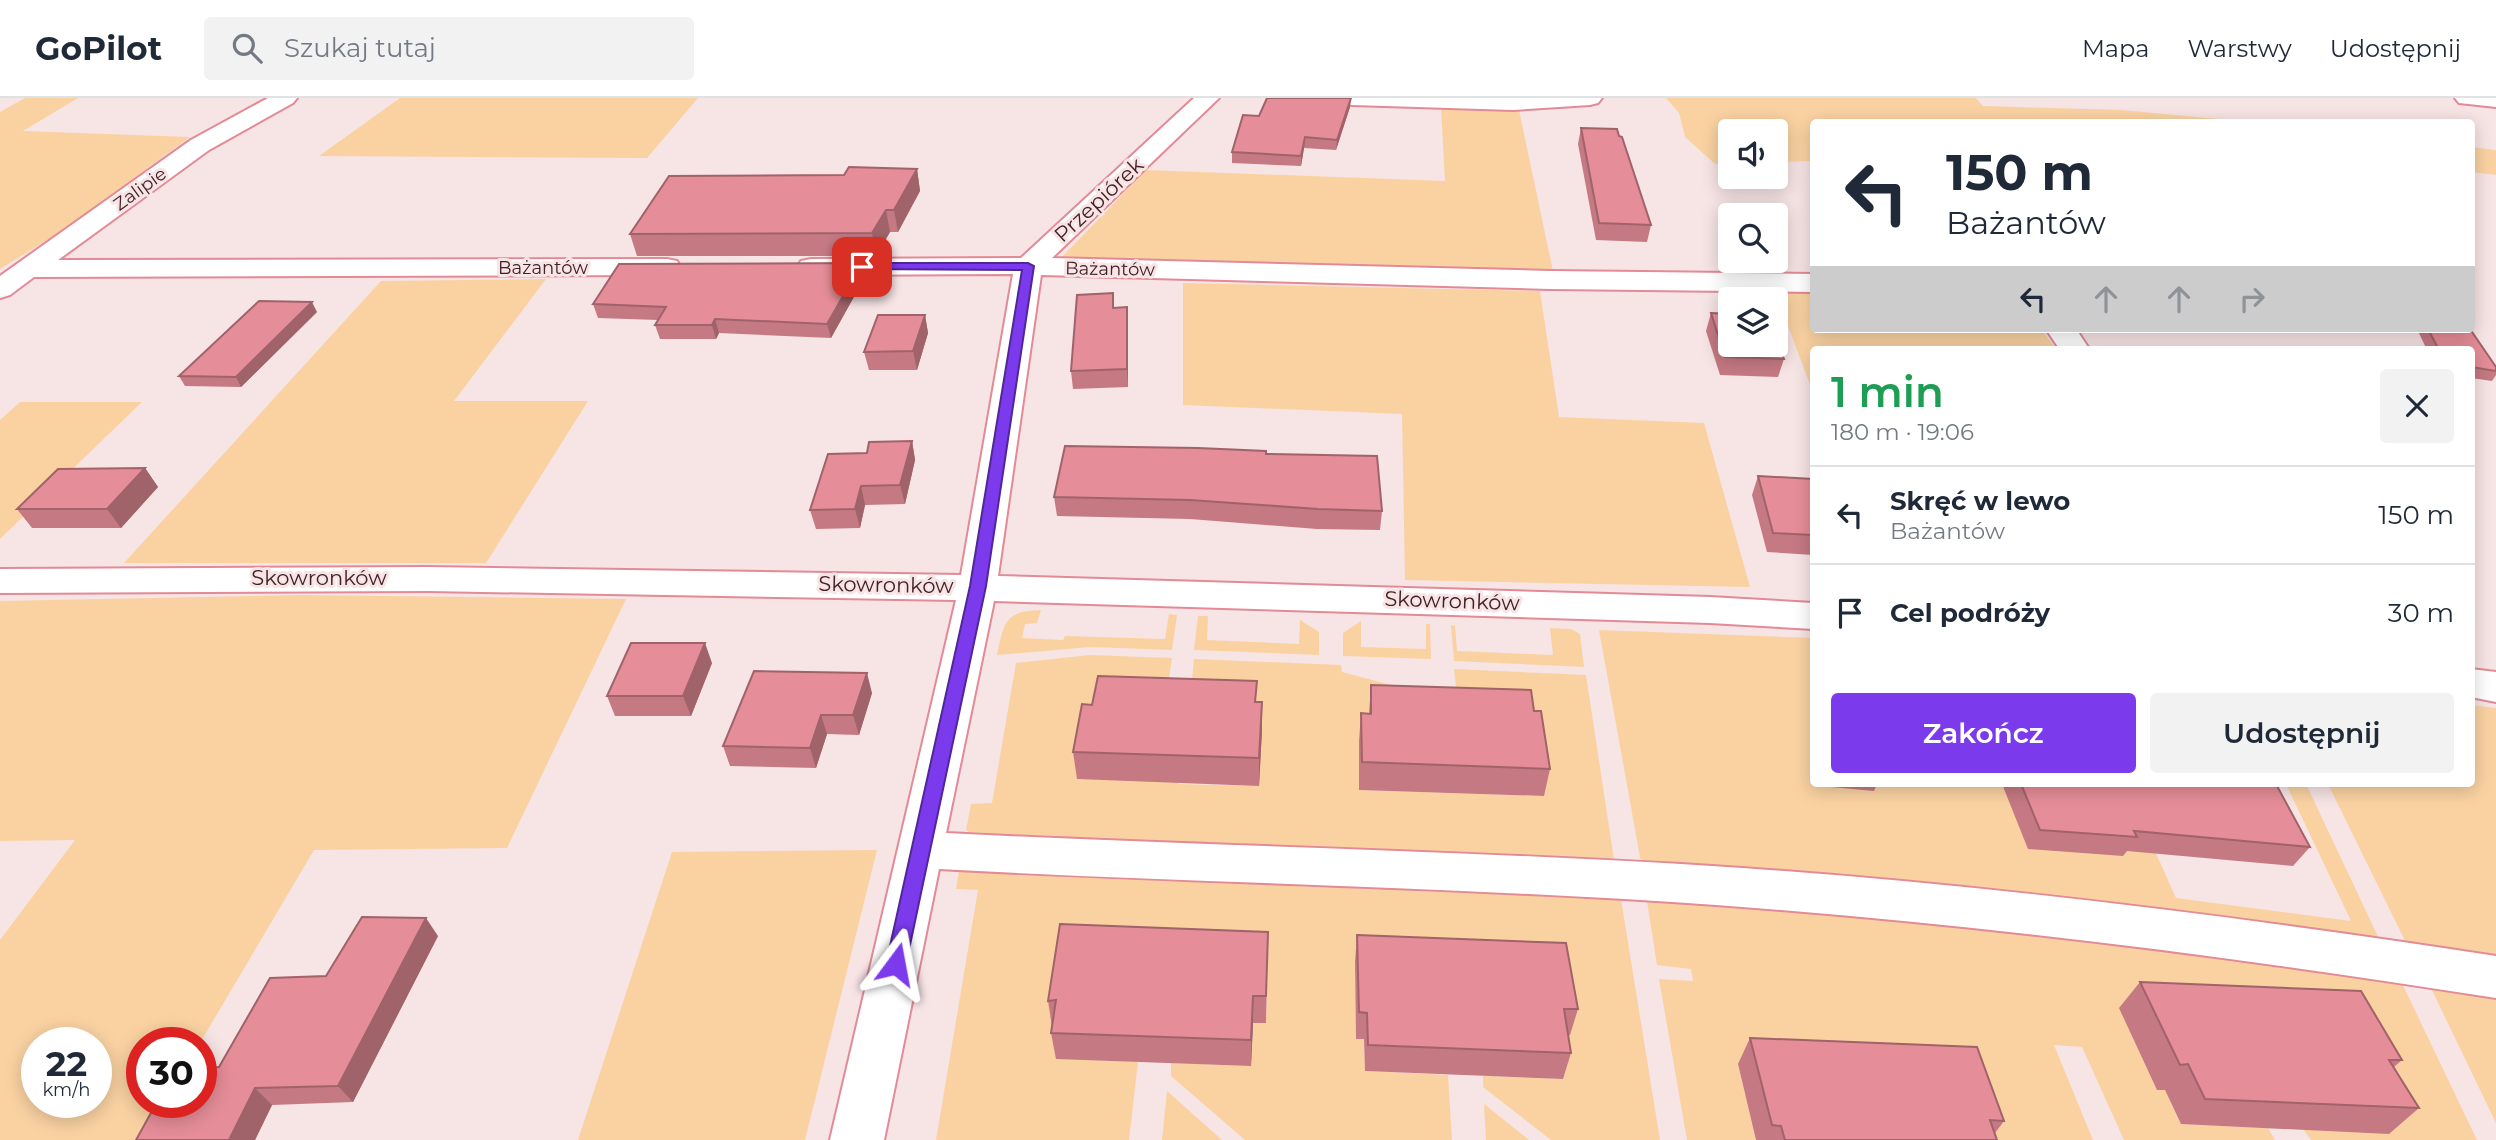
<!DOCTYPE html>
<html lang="pl">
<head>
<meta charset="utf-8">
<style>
	:root { --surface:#fff; --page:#f2f2f3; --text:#1f2937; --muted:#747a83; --line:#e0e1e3; --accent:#7c3aed }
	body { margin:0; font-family:Montserrat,sans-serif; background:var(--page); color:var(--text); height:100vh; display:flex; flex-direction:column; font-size:26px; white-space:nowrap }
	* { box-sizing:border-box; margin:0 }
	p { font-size:23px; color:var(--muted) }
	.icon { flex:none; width:38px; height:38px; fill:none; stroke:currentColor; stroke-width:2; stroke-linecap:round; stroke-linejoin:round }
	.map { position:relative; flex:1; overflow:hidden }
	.panel { position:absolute; left:1810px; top:248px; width:665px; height:441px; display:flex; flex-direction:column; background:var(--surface); border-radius:7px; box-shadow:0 4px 18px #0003 }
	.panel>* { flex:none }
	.guide { position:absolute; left:1810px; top:21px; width:665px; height:214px; border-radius:7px; box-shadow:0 4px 18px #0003; background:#fff; color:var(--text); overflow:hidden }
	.fabs { position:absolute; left:1718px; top:21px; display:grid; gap:14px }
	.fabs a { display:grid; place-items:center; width:70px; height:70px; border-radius:7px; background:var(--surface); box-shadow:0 4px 18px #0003; font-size:35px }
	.speed { position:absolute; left:21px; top:929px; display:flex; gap:14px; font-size:35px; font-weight:700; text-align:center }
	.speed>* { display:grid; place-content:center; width:91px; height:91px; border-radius:50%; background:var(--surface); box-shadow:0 4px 18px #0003; line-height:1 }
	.speed small { font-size:18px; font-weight:400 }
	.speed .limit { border:10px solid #d22; background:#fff; color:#111 }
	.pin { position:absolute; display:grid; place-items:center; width:60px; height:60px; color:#fff; margin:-30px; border-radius:14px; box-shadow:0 4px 10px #0006 }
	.me { position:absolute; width:77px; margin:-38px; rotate:13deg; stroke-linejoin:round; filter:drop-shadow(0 0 5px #0008) }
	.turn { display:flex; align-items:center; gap:24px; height:147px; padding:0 21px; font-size:32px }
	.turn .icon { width:91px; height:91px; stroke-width:2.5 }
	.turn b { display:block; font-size:49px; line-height:60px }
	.lanes { display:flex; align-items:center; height:66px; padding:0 21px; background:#0003; justify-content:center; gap:35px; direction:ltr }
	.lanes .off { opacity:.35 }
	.round { display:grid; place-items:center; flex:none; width:74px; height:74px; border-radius:7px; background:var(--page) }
	.head { display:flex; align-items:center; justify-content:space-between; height:119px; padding:0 21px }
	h1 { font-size:42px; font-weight:600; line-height:52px; color:#1e9e55 }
	.button { display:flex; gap:14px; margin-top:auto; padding:14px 21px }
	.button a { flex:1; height:80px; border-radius:7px; background:var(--accent); color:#fff; font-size:28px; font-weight:600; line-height:80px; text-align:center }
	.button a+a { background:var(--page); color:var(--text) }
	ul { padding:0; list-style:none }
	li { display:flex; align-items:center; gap:21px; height:98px; padding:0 21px; border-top:2px solid var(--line) }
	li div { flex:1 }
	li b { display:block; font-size:26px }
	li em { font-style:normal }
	header { display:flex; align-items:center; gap:42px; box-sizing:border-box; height:98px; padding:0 35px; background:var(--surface); border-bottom:2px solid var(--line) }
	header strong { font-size:33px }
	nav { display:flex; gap:38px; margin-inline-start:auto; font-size:24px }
	.search { width:490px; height:63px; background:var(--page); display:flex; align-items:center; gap:18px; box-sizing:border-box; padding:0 24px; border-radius:7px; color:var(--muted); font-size:26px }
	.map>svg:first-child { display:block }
	.green { fill:#fad2a2; fill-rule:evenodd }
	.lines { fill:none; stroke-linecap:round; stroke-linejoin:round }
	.minor-casing { stroke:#e38a96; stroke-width:4 }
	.minor { fill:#fff; fill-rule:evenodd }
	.wall { fill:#c57983 }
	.shaded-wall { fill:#a0636a }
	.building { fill:#e58d98; stroke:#a0636a; stroke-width:2 }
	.route { fill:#7c3aed; stroke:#51269a; stroke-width:2 }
	.labels { text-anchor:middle; stroke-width:6; stroke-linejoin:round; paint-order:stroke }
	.far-street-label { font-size:18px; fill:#442026; stroke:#f7e4e5 }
	.street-label { font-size:21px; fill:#442026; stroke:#f7e4e5 }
</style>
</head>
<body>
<header>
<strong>GoPilot</strong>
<div class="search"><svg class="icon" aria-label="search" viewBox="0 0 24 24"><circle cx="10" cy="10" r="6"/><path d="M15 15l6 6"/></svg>Szukaj tutaj</div>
<nav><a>Mapa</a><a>Warstwy</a><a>Udostępnij</a></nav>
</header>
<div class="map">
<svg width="2496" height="1042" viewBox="0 0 2496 1042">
	<rect width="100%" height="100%" fill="#f7e4e5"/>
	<path class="green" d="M 25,0 L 78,0 L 23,33 L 190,39 L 57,136 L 0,171 L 0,14 Z
		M 400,0 L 698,0 L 647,60 L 319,58 Z
		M 1666,0 L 1976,0 L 1983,8 L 2121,12 L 2251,24 L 1813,24 L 1813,63 L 1776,64 L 1776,33 L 1731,33 L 1731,65 L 1715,66 L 1685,39 L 1679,15 Z
		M 1441,10 L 1519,12 L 1553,173 L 1060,161 L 1146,72 L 1445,83 Z
		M 2471,49 L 2496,52 L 2496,77 L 2471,74 Z
		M 546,181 L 454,303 L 588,303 L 486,465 L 124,465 L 381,183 Z
		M 1183,185 L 1540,193 L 1559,319 L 1704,325 L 1750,489 L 1405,482 L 1402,316 L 1183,307 Z
		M 1776,195 L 1813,195 L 1813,231 L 2041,231 L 2057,252 L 1813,252 L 1813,295 Z
		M 20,304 L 142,304 L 0,441 L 0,322 Z
		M 300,497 L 626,501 L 507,750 L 314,752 L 200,945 L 142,945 L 142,1004 L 165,1005 L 143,1042 L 0,1042 L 0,842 L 75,742 L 0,743 L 0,503 ZM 37,945 L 96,945 L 96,1004 L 37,1004 Z
		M 1041,512 L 1037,525 L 1025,526 L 1022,540 L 1063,542 L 1065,538 L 1165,541 L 1169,516 L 1177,517 L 1172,552 L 1091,549 L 997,557 C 1004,525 1004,513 1041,512 Z
		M 1198,518 L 1208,518 L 1207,542 L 1299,546 L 1300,522 L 1319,534 L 1319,557 L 1194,552 Z
		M 1361,523 L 1361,549 L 1426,551 L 1426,526 L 1430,526 L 1431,561 L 1343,558 L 1343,535 Z
		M 1451,527 L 1455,528 L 1457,553 L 1553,557 L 1550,530 L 1571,531 L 1580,536 L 1584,569 L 1454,563 Z
		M 1599,532 L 1813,540 L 1813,686 L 2125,686 L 2176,800 L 2351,823 L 2286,686 L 2306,686 L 2383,849 L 1642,770 Z
		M 1090,557 L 1172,560 L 1165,608 L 1179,686 L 1259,688 L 1189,609 L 1194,561 L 1341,567 L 1342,574 L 1433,598 L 1369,644 L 1359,644 L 1360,692 L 1543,698 L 1459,618 L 1454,571 L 1586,577 L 1615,768 L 974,737 L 966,732 L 971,706 L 992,705 L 1016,565 Z
		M 2471,607 L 2496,610 L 2496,868 L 2410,853 L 2328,686 L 2471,686 Z
		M 877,752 L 805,1042 L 578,1042 L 672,754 Z
		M 989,768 L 1620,795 L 1660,1042 L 1551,1042 L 1483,989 L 1483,978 L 1563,981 L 1557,937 L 1570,937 L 1559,872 L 1444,870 L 1355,864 L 1356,940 L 1364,941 L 1365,973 L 1448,977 L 1452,1042 L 1245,1042 L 1171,978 L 1171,965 L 1251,968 L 1253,925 L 1266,924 L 1268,861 L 1065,853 L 1052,929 L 1061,929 L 1056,960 L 1138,964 L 1129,1042 L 936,1042 L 978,792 L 956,791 L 959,773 L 966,769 Z
		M 1646,797 L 1918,819 L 2399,879 L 2477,1042 L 2311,1042 L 2303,1031 L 2389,1035 L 2120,910 L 2157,992 L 2165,992 L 2181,1026 L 2268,1030 L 2275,1042 L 2124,1042 L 2082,949 L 2054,947 L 2093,1042 L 1983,1042 L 1738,966 L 1756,1042 L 1687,1042 L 1659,881 L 1693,883 L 1691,871 L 1657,867 Z
		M 2427,882 L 2496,894 L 2496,1025 Z
		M 1167,993 L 1222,1042 L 1162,1042 Z
		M 1484,1006 L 1529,1042 L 1486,1042 Z"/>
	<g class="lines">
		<g class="minor-casing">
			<path id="minor" d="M 268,0 L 297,0 L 293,5 L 209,52 L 58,162 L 667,161 L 677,163 L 681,169 L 677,175 L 667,177 L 34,179 L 10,197 L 0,200 L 0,178 L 191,42 Z
				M 1194,0 L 1219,0 L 1052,160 L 1550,173 L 1813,176 L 1813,194 L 1550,191 L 1041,177 L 998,478 L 1710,499 L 1813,505 L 1813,531 L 1710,525 L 994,503 L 946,735 C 1202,748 1457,752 1712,768 C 1975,785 2236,818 2496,858 L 2496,900 C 2237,859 1978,826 1716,807 C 1458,789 1198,785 939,771 L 884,1042 L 830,1042 L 956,502 L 428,493 L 0,495 L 0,471 L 428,469 L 961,477 L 1013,176 L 811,177 L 801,175 L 797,169 L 801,163 L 811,161 L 1021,160 Z
				M 1340,0 L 1602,0 L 1598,5 L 1590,7 L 1513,12 L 1352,7 L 1344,5 Z
				M 2455,0 L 2496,0 L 2496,9 L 2459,5 Z
				M 2046,231 L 2076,231 L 2090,252 L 2060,252 Z
				M 2471,571 L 2496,574 L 2496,604 L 2471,599 Z"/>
		</g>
		<use href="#minor" class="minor"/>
	</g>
	<path class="wall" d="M 1350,9 L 1336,52 L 1304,50 L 1301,68 L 1232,65 L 1232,54 L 1259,18 Z
		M 1581,30 L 1651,127 L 1647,144 L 1596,142 L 1578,46 Z
		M 917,71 L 920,93 L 898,134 L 890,134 L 876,158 L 637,158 L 630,136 L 844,77 Z
		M 865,179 L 831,240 L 719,235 L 716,241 L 660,241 L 655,227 L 658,222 L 598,220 L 593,206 Z
		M 1114,209 L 1128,227 L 1128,289 L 1073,291 L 1071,273 Z
		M 317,214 L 241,289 L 185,288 L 179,278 Z
		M 1711,215 L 1784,261 L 1778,279 L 1720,277 L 1706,233 Z
		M 925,217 L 928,235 L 917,272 L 869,272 L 864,254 Z
		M 2417,231 L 2470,231 L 2496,269 L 2496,277 L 2492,283 L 2471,280 L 2471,252 L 2427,252 Z
		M 912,343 L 915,362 L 905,406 L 865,407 L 860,430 L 816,431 L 810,412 Z
		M 1266,356 L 1382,413 L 1380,432 L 1317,431 L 1190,421 L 1057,418 L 1054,399 Z
		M 145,370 L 158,389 L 121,430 L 32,430 L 17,411 Z
		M 1758,378 L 1813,381 L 1813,457 L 1767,454 L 1752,397 Z
		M 712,565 L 691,618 L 615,618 L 607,598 Z
		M 1371,587 L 1534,613 L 1550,671 L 1544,698 L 1359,692 L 1359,643 L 1361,615 L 1369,616 Z
		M 872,595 L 859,637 L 827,636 L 816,670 L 730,668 L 723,648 Z
		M 1256,604 L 1262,632 L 1259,688 L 1077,681 L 1073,654 Z
		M 1831,686 L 1877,686 L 1874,693 L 1831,689 Z
		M 2002,686 L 2276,686 L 2310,749 L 2293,768 L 2127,753 L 2123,758 L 2028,751 Z
		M 1268,834 L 1266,925 L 1253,925 L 1251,968 L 1056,961 L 1051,935 L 1052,929 L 1048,903 Z
		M 1357,837 L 1578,911 L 1570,937 L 1568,937 L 1571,955 L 1563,981 L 1365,973 L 1364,941 L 1356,941 L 1355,864 Z
		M 438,838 L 353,1004 L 272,1007 L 255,1042 L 136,1042 L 219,969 L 326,878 Z
		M 2140,884 L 2402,962 L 2394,969 L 2419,1010 L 2389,1036 L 2181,1026 L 2165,992 L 2157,992 L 2119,910 Z
		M 1750,940 L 2004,1023 L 1995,1035 L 1997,1042 L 1756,1042 L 1738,966 Z"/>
	<path class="shaded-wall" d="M 1351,0 L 1350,9 L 1336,52 L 1337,42 Z
		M 1305,39 L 1304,50 L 1301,68 L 1301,58 Z
		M 917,71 L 920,93 L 898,134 L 894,112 Z
		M 886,112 L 890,134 L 876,158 L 872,135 Z
		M 862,165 L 865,179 L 831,240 L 827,226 Z
		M 312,204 L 317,214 L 241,289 L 236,279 Z
		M 1127,209 L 1128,227 L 1128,289 L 1127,271 Z
		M 925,217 L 928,235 L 917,272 L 913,253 Z
		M 715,221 L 719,235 L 716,241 L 712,227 Z
		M 912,343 L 915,362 L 905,406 L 900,387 Z
		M 145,370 L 158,389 L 121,430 L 107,411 Z
		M 861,388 L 865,407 L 860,430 L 855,411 Z
		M 705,545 L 712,565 L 691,618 L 683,598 Z
		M 867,575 L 872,595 L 859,637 L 853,617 Z
		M 1262,604 L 1262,632 L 1259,688 L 1259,660 Z
		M 821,617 L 827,636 L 816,670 L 810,650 Z
		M 426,820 L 438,838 L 353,1004 L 338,988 Z
		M 1253,898 L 1253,925 L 1251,968 L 1251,942 Z
		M 255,990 L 272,1007 L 255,1042 L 229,1042 Z"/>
	<path class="building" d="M 1267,0 L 1351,0 L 1337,42 L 1305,39 L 1301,58 L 1232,54 L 1243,17 L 1259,18 Z
		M 1581,30 L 1617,31 L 1619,38 L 1622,39 L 1651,127 L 1599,125 Z
		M 849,69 L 917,71 L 894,112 L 886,112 L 872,135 L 630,136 L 669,78 L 844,77 Z
		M 862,165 L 827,226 L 715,221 L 712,227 L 655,227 L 666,209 L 593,206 L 619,166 Z
		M 1113,195 L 1113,210 L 1127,209 L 1127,271 L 1071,273 L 1077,197 Z
		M 259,203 L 312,204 L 236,279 L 179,278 Z
		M 1711,215 L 1731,216 L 1731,247 L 1776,247 L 1776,241 L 1784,261 L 1725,259 Z
		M 878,217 L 925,217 L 913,253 L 864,254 Z
		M 2428,231 L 2470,231 L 2496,269 L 2496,273 L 2471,269 L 2471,252 L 2439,252 Z
		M 912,343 L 900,387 L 861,388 L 855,411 L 810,412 L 828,356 L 867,355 L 869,344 Z
		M 1065,348 L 1198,350 L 1266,353 L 1266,356 L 1377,358 L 1382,413 L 1318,411 L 1190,402 L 1054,399 Z
		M 145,370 L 107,411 L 17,411 L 58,371 Z
		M 1758,378 L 1813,381 L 1813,437 L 1773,435 Z
		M 631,545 L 705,545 L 683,598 L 607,598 Z
		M 754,573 L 867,575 L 853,617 L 821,617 L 810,650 L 723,648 Z
		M 1098,578 L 1257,583 L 1255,604 L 1262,604 L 1259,660 L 1073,654 L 1082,606 L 1092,607 Z
		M 1371,587 L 1531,592 L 1534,613 L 1541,613 L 1550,671 L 1362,664 L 1361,615 L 1371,616 Z
		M 2021,686 L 2276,686 L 2310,749 L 2134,733 L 2137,739 L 2040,732 Z
		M 362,819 L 426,820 L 338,988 L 255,990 L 229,1042 L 136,1042 L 157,1004 L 201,1004 L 201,970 L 219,969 L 270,880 L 326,878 Z
		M 1060,826 L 1268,834 L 1266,898 L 1253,898 L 1251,942 L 1051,935 L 1056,902 L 1048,903 Z
		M 1357,837 L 1566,845 L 1578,911 L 1564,911 L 1571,955 L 1368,947 L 1367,915 L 1359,914 Z
		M 2140,884 L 2361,893 L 2402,962 L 2389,962 L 2419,1010 L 2205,1001 L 2188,966 L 2180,967 Z
		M 1750,940 L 1977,949 L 2004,1023 L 1990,1022 L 1997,1042 L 1785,1042 L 1781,1028 L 1772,1027 Z"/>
	<path class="route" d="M 862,165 L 1028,165 L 1034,168 L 986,488 L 906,866 L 903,872 L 896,875 L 889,872 L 886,866 L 970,488 L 1022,172 L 858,171 L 856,169 Z"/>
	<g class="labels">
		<g class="far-street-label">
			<text transform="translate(140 91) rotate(-36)" y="6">Zalipie</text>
			<text x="543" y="176">Bażantów</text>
			<text transform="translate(1110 171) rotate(1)" y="6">Bażantów</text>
		</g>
		<g class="street-label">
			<text transform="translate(1099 102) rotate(-43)" y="7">Przepiórek</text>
			<text x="319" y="487">Skowronków</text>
			<text transform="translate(886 487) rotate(1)" y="7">Skowronków</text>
			<text transform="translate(1452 503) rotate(2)" y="7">Skowronków</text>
		</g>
	</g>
</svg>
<div class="fabs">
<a><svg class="icon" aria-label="sound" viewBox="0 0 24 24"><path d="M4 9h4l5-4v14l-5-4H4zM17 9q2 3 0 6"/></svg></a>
<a><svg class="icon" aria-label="search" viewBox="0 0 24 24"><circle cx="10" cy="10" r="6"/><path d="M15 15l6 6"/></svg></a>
<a><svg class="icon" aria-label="layers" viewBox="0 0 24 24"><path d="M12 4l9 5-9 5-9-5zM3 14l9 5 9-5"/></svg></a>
</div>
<div class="speed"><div>22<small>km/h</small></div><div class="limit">30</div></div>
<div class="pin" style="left:862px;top:169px;background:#d93025"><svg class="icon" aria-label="arrive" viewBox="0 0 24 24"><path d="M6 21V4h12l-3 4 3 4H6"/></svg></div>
<svg class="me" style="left:896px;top:866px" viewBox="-20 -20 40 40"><path d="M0-17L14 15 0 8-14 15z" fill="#7c3aed" stroke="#fff" stroke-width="4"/></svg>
<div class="guide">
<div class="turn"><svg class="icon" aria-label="left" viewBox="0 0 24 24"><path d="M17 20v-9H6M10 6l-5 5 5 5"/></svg><div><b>150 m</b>Bażantów</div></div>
<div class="lanes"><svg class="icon" aria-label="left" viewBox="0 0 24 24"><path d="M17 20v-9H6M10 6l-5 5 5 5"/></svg><svg class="icon off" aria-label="ahead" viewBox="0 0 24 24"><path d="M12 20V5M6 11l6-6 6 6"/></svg><svg class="icon off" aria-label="ahead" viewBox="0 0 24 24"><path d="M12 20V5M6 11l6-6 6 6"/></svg><svg class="icon off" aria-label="right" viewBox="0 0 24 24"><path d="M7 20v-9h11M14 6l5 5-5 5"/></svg></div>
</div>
<section class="panel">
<div class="head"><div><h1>1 min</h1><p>180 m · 19:06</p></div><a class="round"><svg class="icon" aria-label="close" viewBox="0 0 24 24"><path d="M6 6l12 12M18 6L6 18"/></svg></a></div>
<ul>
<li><svg class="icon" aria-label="left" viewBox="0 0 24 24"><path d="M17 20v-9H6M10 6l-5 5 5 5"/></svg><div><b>Skręć w lewo</b><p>Bażantów</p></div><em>150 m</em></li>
<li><svg class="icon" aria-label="arrive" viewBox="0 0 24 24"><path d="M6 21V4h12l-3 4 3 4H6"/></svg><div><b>Cel podróży</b></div><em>30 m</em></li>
</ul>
<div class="button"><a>Zakończ</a><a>Udostępnij</a></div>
</section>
</div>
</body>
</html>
